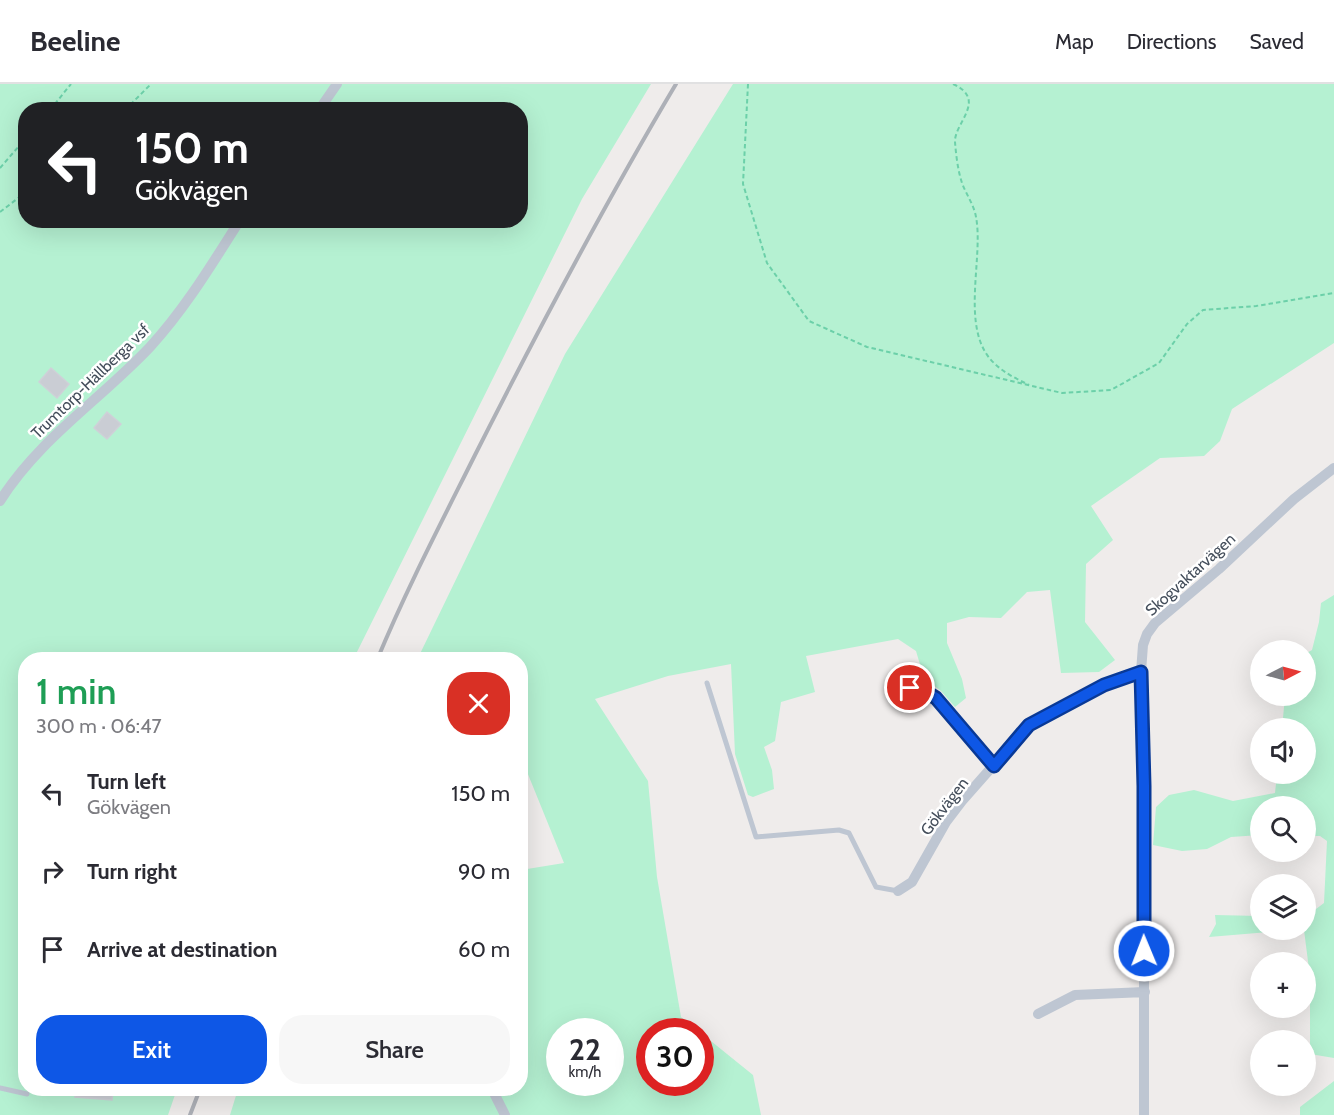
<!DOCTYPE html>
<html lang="en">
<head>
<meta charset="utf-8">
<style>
	:root { --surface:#fff; --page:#f7f7f7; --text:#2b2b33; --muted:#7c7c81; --line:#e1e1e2; --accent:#0e57e6 }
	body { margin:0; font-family:Cabin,sans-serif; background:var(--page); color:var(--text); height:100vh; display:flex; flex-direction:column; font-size:22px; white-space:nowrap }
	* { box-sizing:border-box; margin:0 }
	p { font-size:20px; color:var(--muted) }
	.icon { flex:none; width:33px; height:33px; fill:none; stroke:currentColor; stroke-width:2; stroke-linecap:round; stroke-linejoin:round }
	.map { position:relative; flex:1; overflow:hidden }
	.side { position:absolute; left:18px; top:568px; width:510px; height:444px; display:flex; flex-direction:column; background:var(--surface); border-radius:24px; box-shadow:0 6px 24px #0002 }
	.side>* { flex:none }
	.guide { position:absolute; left:18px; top:18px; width:510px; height:126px; border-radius:24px; box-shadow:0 6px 24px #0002; background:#202124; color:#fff; overflow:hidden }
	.needle { width:39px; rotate:84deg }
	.controls { position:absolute; left:1250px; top:556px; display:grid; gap:12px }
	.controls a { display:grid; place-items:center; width:66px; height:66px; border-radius:50%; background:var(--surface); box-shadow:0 6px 24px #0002; font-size:30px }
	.speed { position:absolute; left:546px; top:934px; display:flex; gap:12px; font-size:30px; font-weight:700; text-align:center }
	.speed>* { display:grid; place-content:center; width:78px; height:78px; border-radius:50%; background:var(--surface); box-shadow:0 6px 24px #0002; line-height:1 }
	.speed small { font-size:15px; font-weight:400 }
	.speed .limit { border:9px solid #d22; background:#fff; color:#111 }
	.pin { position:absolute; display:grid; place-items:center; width:51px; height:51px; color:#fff; margin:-26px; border:3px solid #fff; border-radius:50%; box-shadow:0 2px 6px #0007 }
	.me { position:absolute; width:66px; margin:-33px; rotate:359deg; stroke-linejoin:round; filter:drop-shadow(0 0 4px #0008) }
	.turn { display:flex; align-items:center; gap:21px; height:126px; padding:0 18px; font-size:27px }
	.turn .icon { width:78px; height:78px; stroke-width:2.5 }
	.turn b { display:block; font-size:42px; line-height:51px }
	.round { display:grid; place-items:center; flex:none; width:63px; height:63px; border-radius:24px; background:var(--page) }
	.summary { display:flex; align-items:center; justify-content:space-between; height:102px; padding:0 18px }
	h1 { font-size:36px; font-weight:600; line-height:45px; color:#1e9e55 }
	.primary-button { display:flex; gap:12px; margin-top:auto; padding:12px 18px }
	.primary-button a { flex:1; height:69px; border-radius:24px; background:var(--accent); color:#fff; font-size:24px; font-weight:600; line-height:69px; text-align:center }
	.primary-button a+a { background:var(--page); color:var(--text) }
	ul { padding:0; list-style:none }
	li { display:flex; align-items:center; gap:18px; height:78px; padding:0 18px }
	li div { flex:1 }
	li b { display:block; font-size:22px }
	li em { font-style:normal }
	header { display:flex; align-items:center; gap:36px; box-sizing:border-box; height:84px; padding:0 30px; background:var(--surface); border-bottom:2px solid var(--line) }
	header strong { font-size:28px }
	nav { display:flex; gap:33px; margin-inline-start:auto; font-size:21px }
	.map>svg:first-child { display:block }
	.green { fill:#b5f1d2; fill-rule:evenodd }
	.building { fill:#cacdd4; stroke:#cfd1d8; stroke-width:1.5 }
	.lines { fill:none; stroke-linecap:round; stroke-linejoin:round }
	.path { stroke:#6cd0a9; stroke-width:2; stroke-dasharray:4.5 3; stroke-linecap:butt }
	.lane { stroke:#bec6d2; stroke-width:5 }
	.street { stroke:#bec6d2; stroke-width:10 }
	.rail { stroke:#adb0b7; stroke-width:4 }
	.route-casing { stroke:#093996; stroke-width:15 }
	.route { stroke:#0e57e6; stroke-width:10 }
	.labels { text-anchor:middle; stroke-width:5; stroke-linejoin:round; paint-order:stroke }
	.street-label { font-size:16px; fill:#434d5a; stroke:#fff }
</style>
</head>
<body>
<header>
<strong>Beeline</strong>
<nav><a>Map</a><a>Directions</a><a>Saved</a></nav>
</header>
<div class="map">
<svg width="1334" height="1031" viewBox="0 0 1334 1031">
	<rect width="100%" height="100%" fill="#efeceb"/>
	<path class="green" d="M 0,0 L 651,0 L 582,115 L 353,576 L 26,576 L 26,1005 L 177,1005 L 168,1031 L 0,1031 ZM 26,26 L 520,26 L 520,136 L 26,136 Z
		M 733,0 L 1334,0 L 1334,259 L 1232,325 L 1220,357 L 1204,372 L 1160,374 L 1091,422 L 1113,456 L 1086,480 L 1085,538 L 1115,576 L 1099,588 L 1061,589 L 1050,506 L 1027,508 L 1001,534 L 969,533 L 947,539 L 947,559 L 962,595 L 966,614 L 955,623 L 941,607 L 924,594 L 916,567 L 898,555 L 806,572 L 815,608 L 781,618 L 775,657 L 764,663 L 772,686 L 774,705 L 753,713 L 748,711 L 735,670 L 731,580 L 668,592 L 595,615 L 648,697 L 657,793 L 681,933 L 699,948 L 650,948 L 650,999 L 700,999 L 701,949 L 753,991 L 761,1031 L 230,1031 L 238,1005 L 520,1005 L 521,786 L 564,779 L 521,673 L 520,576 L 417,576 L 565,270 ZM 560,948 L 610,948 L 610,999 L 560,999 Z
		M 1334,511 L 1334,974 L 1310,970 L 1310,893 L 1304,846 L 1305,829 L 1312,828 L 1324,819 L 1327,757 L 1320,752 L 1305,752 L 1305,723 L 1260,723 L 1260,751 L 1231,753 L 1207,765 L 1182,767 L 1153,761 L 1156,723 L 1169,711 L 1194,706 L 1233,717 L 1275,709 L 1277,690 L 1305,690 L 1305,645 L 1282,645 L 1285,612 L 1305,612 L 1305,570 L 1312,566 L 1319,538 L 1321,519 Z
		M 1215,831 L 1260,832 L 1260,846 L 1293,846 L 1209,853 L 1216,840 Z
		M 1334,997 L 1334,1031 L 1300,1031 L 1300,1023 Z"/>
	<path class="building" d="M 51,284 L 69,300 L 57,314 L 39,298 Z
		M 107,328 L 121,340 L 107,355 L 94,344 Z
		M 76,1005 L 113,1005 L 112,1016 L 75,1013 Z"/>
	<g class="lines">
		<path class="path" d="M 748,0 L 743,100 L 767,179 L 809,237 L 867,263 L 1062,309 L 1111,306 L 1159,279 L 1187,240 L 1203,226 L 1256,222 L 1334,209
			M 953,0 C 988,16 954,39 955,58 C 956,71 958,87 962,99 C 966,110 974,121 976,133 C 984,175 959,246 994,279 C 1004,289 1017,295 1029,301
			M 50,26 L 71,0
			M 125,26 L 151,0
			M 0,84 L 26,54
			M 0,128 L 26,108"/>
		<path class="lane" d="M 707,599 L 756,753 L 839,746 L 849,749 L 876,803 L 898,807
			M 895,606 C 904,605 913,603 923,606 C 941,611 979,665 993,681
			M 0,1004 L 27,1010"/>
		<path class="street" d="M 319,26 L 337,0
			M 0,417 C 39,355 100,316 150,263 C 185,225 212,180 240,136
			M 898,807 L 912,798 L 946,738 L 962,717 L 1029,641 L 1104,601 L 1141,588
			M 1038,930 L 1075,911 L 1145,908
			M 492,1005 L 505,1031
			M 1144,1031 L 1144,702 L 1141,588 L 1143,561 L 1147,550 L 1155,539 L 1219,485 L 1294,415 L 1334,384"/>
		<path class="rail" d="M 377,576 C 406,506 441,439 475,371 C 538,246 604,121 676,0
			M 190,1031 L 200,1005"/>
	</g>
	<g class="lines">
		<g class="route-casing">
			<path id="route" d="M 910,604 L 923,606 L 936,614 L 994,682 L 1029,641 L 1104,601 L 1141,588 L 1144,702 L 1144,867"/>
		</g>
		<use href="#route" class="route"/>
	</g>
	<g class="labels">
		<g class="street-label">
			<text transform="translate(90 297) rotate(-44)" y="6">Trumtorp-Hällberga vsf</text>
			<text transform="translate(1190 490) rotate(-42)" y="6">Skogvaktarvägen</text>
			<text transform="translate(944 722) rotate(-53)" y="6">Gökvägen</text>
		</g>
	</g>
</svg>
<div class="controls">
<a><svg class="needle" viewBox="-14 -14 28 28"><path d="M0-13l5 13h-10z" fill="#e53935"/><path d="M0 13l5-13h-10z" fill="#7c7c81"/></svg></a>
<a><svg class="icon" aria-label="sound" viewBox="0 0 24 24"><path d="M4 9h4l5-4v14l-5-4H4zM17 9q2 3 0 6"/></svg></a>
<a><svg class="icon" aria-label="search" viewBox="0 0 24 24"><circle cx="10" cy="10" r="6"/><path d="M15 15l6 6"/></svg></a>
<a><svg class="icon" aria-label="layers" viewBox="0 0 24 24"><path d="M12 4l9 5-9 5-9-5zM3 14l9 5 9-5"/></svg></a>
<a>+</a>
<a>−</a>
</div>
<div class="speed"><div>22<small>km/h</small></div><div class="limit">30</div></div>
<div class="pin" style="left:910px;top:604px;background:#d93025"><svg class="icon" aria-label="arrive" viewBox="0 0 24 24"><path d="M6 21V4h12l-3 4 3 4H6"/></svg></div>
<svg class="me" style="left:1144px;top:867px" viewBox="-20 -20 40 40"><circle r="17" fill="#0e57e6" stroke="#fff" stroke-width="3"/><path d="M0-11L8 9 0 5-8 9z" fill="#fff"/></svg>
<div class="guide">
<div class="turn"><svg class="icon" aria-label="left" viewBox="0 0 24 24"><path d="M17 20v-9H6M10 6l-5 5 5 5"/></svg><div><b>150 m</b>Gökvägen</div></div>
</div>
<section class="side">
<div class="summary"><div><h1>1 min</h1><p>300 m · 06:47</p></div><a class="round" style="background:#d93025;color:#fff"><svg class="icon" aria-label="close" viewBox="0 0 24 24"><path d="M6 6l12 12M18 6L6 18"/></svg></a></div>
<ul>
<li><svg class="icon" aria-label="left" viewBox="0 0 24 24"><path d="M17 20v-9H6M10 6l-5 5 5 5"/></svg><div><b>Turn left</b><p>Gökvägen</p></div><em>150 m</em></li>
<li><svg class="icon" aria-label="right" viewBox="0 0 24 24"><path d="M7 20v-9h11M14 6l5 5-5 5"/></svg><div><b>Turn right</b></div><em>90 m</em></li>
<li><svg class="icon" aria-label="arrive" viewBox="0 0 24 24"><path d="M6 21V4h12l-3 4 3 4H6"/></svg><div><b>Arrive at destination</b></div><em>60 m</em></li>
</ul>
<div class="primary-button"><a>Exit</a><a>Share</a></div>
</section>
</div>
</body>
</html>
